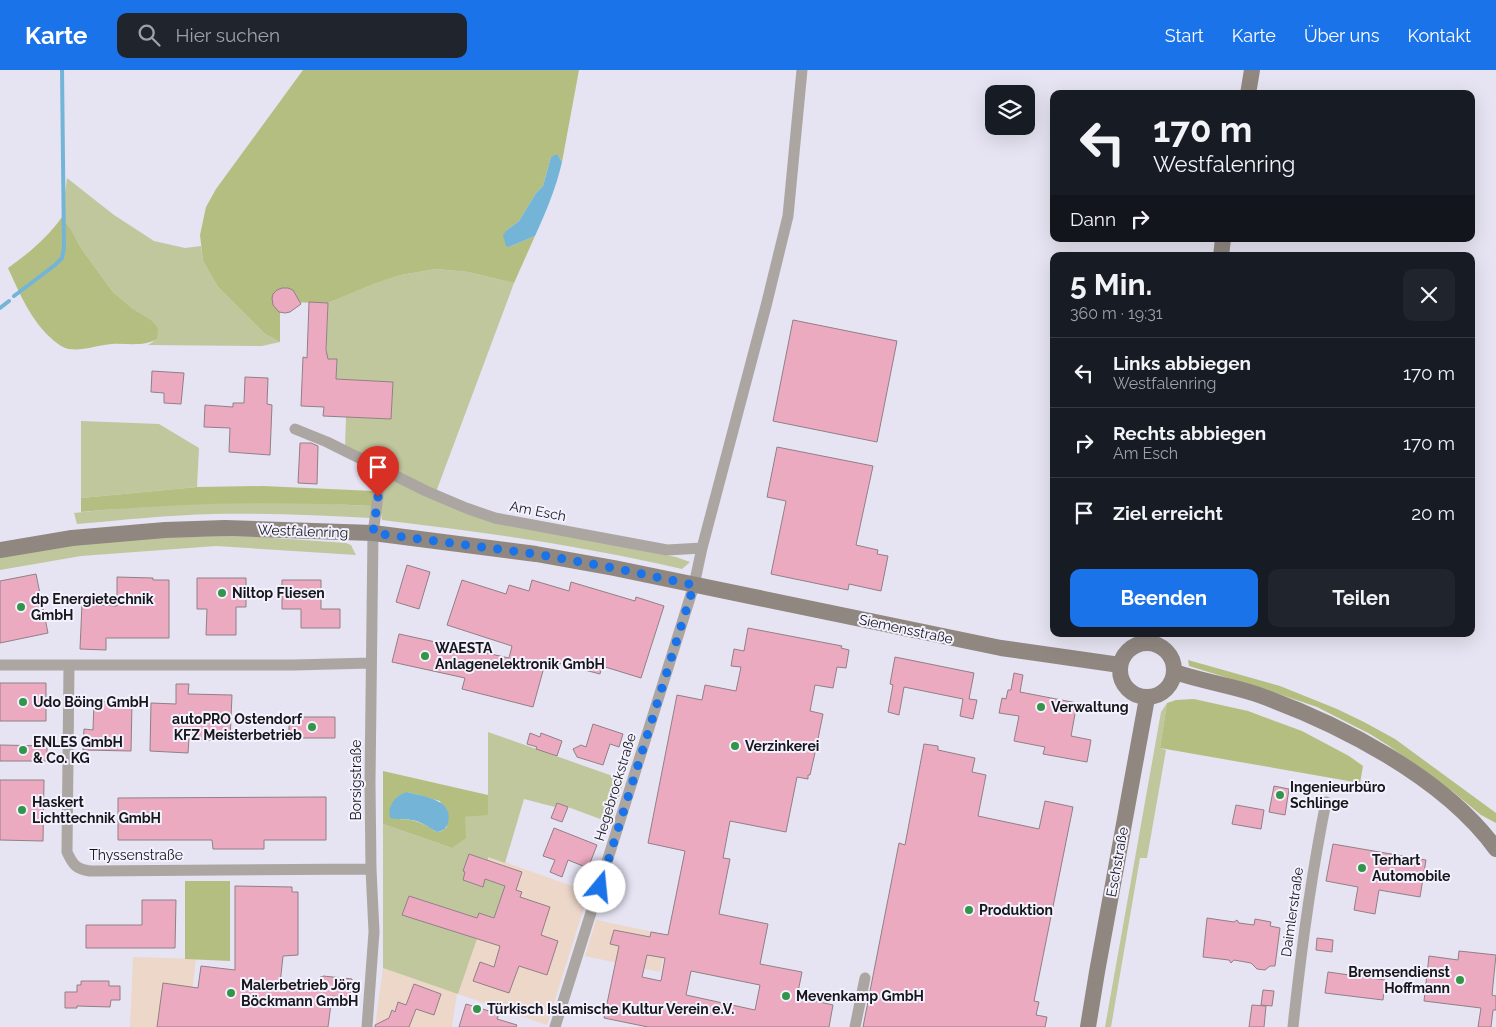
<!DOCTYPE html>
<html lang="de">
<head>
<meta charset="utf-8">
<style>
	:root { --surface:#171b24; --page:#20242c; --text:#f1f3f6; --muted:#9ea1a6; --line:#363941; --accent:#1a73e8 }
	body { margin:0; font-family:Raleway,sans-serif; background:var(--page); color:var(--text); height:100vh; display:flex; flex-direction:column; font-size:19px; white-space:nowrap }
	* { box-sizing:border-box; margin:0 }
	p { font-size:16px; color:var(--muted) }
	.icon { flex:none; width:28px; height:28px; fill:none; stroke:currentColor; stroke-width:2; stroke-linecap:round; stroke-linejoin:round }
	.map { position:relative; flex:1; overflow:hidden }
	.sheet { position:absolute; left:1050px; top:182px; width:425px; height:385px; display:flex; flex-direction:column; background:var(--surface); border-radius:10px; box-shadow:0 5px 20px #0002 }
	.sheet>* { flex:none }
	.top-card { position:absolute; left:1050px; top:20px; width:425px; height:152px; border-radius:10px; box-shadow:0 5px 20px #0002; background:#171b24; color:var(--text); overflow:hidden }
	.controls { position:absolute; left:985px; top:15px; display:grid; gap:10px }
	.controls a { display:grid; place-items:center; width:50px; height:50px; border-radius:10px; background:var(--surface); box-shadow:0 5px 20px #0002; font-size:25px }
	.pin { position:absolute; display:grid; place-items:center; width:42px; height:42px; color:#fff; margin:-51px -21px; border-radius:50% 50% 50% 0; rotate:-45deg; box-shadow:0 0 5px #0007 }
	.pin .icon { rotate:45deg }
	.me { position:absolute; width:55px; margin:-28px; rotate:17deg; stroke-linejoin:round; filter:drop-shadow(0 0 4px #0008) }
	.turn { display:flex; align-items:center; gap:18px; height:105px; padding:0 20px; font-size:22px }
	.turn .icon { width:65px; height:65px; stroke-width:2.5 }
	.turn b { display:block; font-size:35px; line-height:42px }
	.then { display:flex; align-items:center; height:48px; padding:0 20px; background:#0003; gap:10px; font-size:19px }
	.round { display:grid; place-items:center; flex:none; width:52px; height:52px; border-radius:10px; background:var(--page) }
	.head { display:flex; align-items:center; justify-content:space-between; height:85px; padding:0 20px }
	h1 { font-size:30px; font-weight:700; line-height:38px }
	.action { display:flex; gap:10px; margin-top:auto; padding:10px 20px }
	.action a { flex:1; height:58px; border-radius:10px; background:var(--accent); color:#fff; font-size:20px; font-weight:700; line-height:58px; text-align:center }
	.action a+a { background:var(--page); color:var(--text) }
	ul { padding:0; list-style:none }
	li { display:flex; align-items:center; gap:15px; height:70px; padding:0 20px; border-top:1px solid var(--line) }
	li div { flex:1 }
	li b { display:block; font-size:19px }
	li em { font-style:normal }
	header { display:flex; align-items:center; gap:30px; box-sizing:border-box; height:70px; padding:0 25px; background:var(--accent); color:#fff }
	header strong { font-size:24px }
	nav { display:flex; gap:28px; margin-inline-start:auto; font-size:18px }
	.search { width:350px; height:45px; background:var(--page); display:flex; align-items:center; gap:12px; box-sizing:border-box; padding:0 18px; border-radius:10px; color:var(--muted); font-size:19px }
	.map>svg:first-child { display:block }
	.commercial { fill:#ecd7c9 }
	.green { fill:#c0c79d }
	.forest { fill:#b5be81; fill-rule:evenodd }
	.water { fill:#74b5d7 }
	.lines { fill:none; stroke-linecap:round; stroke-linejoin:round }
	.stream { stroke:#74b5d7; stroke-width:4 }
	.building { fill:#ecaac0; stroke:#908085; fill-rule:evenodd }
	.street { stroke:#aca6a2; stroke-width:11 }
	.secondary { stroke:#908781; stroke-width:16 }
	.route { stroke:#1a73e8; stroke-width:9; stroke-dasharray:0 16.2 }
	.poi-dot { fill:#32954a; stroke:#f3f1fd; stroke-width:2 }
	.labels { text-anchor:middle; stroke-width:4; stroke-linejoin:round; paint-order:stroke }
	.street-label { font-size:14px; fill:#17161b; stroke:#f3f1fd }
	.poi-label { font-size:14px; font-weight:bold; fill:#17161b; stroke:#f3f1fd; text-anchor:start }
</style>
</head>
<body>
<header>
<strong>Karte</strong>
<div class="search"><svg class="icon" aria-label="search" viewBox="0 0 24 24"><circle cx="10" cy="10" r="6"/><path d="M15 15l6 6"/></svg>Hier suchen</div>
<nav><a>Start</a><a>Karte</a><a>Über uns</a><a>Kontakt</a></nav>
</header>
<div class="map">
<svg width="1496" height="957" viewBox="0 0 1496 957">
	<rect width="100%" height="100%" fill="#e6e3f2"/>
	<path class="commercial" d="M 469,784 L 488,790 L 488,786 L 589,822 L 547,955 L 458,924 L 477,869 L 402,845 L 409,826 L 477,848 L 486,809 L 483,817 L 463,810 L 463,801 Z
		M 596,850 L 668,865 L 660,902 L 585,886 Z
		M 133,887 L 196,889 L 188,957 L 130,957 Z
		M 383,898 L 457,923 L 452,957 L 375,957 Z"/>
	<path class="green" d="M 67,108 L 114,145 L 154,171 L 185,178 L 201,176 L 203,191 L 218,217 L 265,264 L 280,272 L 262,276 L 148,275 L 157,269 L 150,249 L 132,238 L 113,222 L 81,178 L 72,161 L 62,147 Z
		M 436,199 L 468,202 L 514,213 L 436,422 L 345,378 L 346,347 L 391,349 L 393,312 L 336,309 L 337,289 L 326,289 L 328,233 L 372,214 L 401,205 Z
		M 81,351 L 159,354 L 199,378 L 197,417 L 81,428 Z
		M 390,407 L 495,452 L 676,487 L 690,492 L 682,499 C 582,476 484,462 382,450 L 380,437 L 382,414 Z
		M 221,433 L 309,433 L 372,436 L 371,448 C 319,445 267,443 214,444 C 168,445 123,450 77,454 L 74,443 L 143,436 Z
		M 217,466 L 260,467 L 346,473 L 351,475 L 356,485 L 216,476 L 81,486 L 0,500 L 0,487 L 80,474 L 140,468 Z
		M 1167,633 L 1160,678 L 1166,680 L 1147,788 L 1140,788 L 1111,957 L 1105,957 L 1161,642 Z
		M 488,662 L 624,710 L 611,753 L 557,733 L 555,737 L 524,729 L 505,793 L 488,787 L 488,790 L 469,784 L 463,801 L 465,802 L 463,810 L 482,817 L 485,809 L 505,816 L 498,849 L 479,843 L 477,848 L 409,826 L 403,845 L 477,869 L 458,924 L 383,898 L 383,754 L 452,778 L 465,747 L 488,744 Z"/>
	<path class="forest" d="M 303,0 L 579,0 L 562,92 L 558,85 L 551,87 L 543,116 L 536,123 L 519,151 L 507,160 L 509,177 L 535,166 L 514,213 L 468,202 L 436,199 L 401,205 L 373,214 L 328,233 L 280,232 L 280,272 L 265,264 L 218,217 L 203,191 L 200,165 L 206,137 L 216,119 Z
		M 62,147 L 72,161 L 81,178 L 113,222 L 132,238 L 150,249 L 158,258 L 157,269 C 144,277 126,273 112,274 C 98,275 83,281 69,279 C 63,278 58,274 53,270 C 31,251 20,224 8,198 C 29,183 47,168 62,147 Z
		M 263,416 L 374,421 L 372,436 C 275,431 178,433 81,442 L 81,428 L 197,417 Z
		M 1188,590 L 1280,616 L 1337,639 L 1364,652 L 1395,669 L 1496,743 L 1496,753 L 1481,745 L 1452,721 L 1389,676 L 1370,664 L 1317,637 L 1267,620 L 1189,596 Z
		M 1194,629 L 1248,641 L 1302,661 L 1349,686 L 1363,696 L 1360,713 L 1160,678 L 1167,633 L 1176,630 Z
		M 383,701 L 488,725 L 488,745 L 465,747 L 466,768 L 452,778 L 383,754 ZM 407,722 L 440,731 L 447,757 L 442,761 L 437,762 C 421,752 414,749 396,749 Z
		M 185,811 L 230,811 L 230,891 L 185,889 Z"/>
	<path class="water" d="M 555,85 L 558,85 L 562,92 C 556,118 546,142 535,166 L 509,177 L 506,176 L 503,165 L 507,160 L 519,151 L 536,123 L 543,116 L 551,87 Z
		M 407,722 C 424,727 454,729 448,753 C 446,759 443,761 437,762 C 428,757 421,751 411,750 C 404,748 397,750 390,748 C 387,735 396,725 407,722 Z"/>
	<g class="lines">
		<path class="stream" d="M 14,226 L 55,195 L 62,188 L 64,178 L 62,0
			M 0,238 L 9,231"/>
	</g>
	<path class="building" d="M 282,218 L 288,218 L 293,220 L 301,234 L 290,242 L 285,243 L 279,242 L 273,235 L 272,228 L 273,224 L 277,220 Z
		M 309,232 L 328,233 L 326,280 L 328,289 L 337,289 L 336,309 L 393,312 L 391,349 L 323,346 L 324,337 L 301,336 L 303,287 L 307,288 Z
		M 793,250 L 897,271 L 877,372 L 773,351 Z
		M 152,301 L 184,303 L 181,334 L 164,333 L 164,323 L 151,322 Z
		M 245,307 L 268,308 L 267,334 L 272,335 L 270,385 L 229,382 L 230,358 L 204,357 L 205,335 L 233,337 L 233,333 L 244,333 Z
		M 300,373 L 311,373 L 318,376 L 317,414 L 298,413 Z
		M 777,377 L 873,396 L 856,475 L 878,480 L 877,484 L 888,486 L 881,521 L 849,514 L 848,520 L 771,504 L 786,431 L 767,427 Z
		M 407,495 L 430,502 L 419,539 L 396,532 Z
		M 36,504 L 48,563 L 0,573 L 0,511 Z
		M 117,507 L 153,508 L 153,510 L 169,510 L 169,568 L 106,568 L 106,580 L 80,579 L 82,534 L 117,536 Z
		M 197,508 L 246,508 L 246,537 L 236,537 L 236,565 L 206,565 L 207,539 L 197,539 Z
		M 282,510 L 321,510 L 321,539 L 340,539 L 340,558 L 301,558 L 301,539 L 282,539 Z
		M 462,510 L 506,524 L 509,515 L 529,521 L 532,510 L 569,521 L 571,512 L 635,531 L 636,527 L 664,536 L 641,608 L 602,596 L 600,604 L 546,590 L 533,637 L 462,619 L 465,608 L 392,592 L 399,564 L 509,588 L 512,576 L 447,555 Z
		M 748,558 L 842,576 L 841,578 L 849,580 L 846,598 L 837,597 L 833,618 L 815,615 L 810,641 L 823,644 L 817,674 L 810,705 L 808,705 L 808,709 L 797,707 L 786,762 L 730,751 L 723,788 L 730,789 L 719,844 L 768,854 L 760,894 L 802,902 L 797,927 L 833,935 L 829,957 L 648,957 L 604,948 L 619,876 L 610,874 L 614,860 L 650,867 L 651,862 L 668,865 L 685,781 L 648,773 L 677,625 L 702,630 L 705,615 L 736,621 L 741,597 L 731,596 L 734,579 L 744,581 ZM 647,885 L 665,888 L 661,911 L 642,907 ZM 691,901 L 760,915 L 755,940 L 686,925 Z
		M 895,587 L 974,603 L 969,629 L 977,630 L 973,649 L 960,646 L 963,629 L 904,617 L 899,645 L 888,642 L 893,615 L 890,614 Z
		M 1014,603 L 1023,605 L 1020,622 L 1077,633 L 1071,666 L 1091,670 L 1087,692 L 1043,684 L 1045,677 L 1014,671 L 1019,646 L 999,643 L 1002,628 L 1006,629 L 1008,620 L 1011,620 Z
		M 0,613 L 46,613 L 46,651 L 0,651 Z
		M 176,614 L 189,614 L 188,624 L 232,625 L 230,671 L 189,669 L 188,683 L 150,681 L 151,633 L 176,634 Z
		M 94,631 L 132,633 L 131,681 L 83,680 L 84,659 L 93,660 Z
		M 289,647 L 335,647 L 335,668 L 289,668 Z
		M 593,654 L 623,664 L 619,677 L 610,674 L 603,695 L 577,687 L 573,679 L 581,675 L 586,677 Z
		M 530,663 L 540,667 L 541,663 L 562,671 L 557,686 L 536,679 L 537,677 L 527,674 Z
		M 924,674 L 938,676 L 938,680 L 975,688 L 972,702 L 986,705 L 978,746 L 1039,759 L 1045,731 L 1073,737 L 1034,931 L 1039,932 L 1036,945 L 1047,947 L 1045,957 L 863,957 L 899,773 L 905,775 Z
		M 0,675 L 47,676 L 47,691 L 0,691 Z
		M 0,710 L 44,710 L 43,771 L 0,770 Z
		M 1274,716 L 1289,719 L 1285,745 L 1269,742 Z
		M 326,727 L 326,770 L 264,770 L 264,779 L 213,779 L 212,770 L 118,770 L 118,728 Z
		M 557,733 L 568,737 L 562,752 L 551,748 Z
		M 1236,735 L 1264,740 L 1261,759 L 1232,754 Z
		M 554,758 L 597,775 L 588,798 L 568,790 L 562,807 L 550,802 L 555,790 L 543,786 Z
		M 1333,774 L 1426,790 L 1420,827 L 1379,820 L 1375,844 L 1354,840 L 1358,817 L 1326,811 Z
		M 469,784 L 522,802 L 516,820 L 522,822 L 520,827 L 550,837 L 541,865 L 558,871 L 547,905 L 519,896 L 509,923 L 473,911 L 480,892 L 494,897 L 500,876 L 402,845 L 409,826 L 477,848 L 479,843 L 494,848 L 505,816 L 485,809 L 483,817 L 463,810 L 465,802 L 463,801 Z
		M 235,816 L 292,817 L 292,822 L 298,822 L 298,885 L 283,886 L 280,914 L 306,917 L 318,921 L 320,907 L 323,907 L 323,906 L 352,909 L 350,928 L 332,926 L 328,957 L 157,957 L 163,913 L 198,918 L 201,896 L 235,900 Z
		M 142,830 L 176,830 L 175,878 L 86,878 L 86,855 L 142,855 Z
		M 1207,848 L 1234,852 L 1237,850 L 1239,853 L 1254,855 L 1255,849 L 1271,852 L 1270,856 L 1280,858 L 1275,896 L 1270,896 L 1265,900 L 1257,899 L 1251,893 L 1234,890 L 1231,893 L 1229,890 L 1203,887 Z
		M 1317,868 L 1333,870 L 1332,882 L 1316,880 Z
		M 1459,881 L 1496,885 L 1492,925 L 1496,926 L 1496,940 L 1493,940 L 1491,957 L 1478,957 L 1481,938 L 1424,931 L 1429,886 L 1458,890 Z
		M 1328,902 L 1385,910 L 1383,930 L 1325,923 Z
		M 81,911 L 109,911 L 109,916 L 120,916 L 120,930 L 111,930 L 110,937 L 77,936 L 77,938 L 65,938 L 65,922 L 77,922 L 77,915 L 81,915 Z
		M 414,914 L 441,924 L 434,945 L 416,939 L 409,957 L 375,957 L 375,955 L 389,948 L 392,940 L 395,942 L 398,932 L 406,935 Z
		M 1263,920 L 1274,921 L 1272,936 L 1261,935 Z
		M 466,934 L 499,944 L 497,949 L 517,955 L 516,957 L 459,957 Z
		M 1252,935 L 1266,936 L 1264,957 L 1249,957 Z"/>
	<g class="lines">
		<path class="street" d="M 295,359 L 327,372 L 426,421 L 466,438 L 495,448 L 667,480 L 702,478
			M 0,595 L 294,595 L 371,593
			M 69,595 L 67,782 C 73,795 76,799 90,801 L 371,799
			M 367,957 L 374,862 L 371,799 L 370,713 L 373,463 L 378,427 L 377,398
			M 555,957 L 694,515 L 702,478 L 766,236 L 788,146 L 802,0
			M 855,957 L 865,908
			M 1293,957 C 1301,881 1311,806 1326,732"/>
		<path class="secondary" d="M 1248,24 L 1252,0
			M 1221,186 L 1223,169
			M 0,480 L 72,468 L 165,460 L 225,458 L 373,463 L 536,484 L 614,498 L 1001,578 L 1120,595
			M1120 600a27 27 0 1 1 54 0a27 27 0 1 1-54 0Z
			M 1175,602 C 1201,611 1229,615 1256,624 C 1338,653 1444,707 1496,779
			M 1088,957 L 1097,902 L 1147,628"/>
	</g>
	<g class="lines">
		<path class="route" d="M 378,427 L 373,463 L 536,484 L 614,498 L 694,515 L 600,817"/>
	</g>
	<g class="poi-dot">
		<circle cx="222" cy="523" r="5"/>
		<circle cx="21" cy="537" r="5"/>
		<circle cx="425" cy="586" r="5"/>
		<circle cx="23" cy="632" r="5"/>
		<circle cx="1041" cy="637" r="5"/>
		<circle cx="312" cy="657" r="5"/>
		<circle cx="735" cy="676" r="5"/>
		<circle cx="23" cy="680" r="5"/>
		<circle cx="1280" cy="725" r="5"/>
		<circle cx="22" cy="740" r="5"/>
		<circle cx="1362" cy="798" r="5"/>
		<circle cx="969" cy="840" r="5"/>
		<circle cx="1460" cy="910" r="5"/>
		<circle cx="231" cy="923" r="5"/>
		<circle cx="786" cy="926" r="5"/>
		<circle cx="477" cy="939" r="5"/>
	</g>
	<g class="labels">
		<g class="street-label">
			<text transform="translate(538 441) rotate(11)" y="5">Am Esch</text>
			<text transform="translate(303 461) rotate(2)" y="5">Westfalenring</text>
			<text transform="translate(906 559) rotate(12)" y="5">Siemensstraße</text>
			<text transform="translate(356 710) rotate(-90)" y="5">Borsigstraße</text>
			<text transform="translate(615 717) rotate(-73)" y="5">Hegebrockstraße</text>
			<text x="136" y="790">Thyssenstraße</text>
			<text transform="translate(1117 792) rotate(-80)" y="5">Eschstraße</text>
			<text transform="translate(1292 842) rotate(-82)" y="5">Daimlerstraße</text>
		</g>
		<g class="poi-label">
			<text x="232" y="528">Niltop Fliesen</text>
			<text x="31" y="534">dp Energietechnik<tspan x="31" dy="16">GmbH</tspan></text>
			<text x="435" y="583">WAESTA<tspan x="435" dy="16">Anlagenelektronik GmbH</tspan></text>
			<text x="33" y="637">Udo Böing GmbH</text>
			<text x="1051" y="642">Verwaltung</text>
			<text x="302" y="654" text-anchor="end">autoPRO Ostendorf<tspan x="302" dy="16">KFZ Meisterbetrieb</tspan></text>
			<text x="33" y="677">ENLES GmbH<tspan x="33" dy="16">&amp; Co. KG</tspan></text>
			<text x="745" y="681">Verzinkerei</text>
			<text x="1290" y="722">Ingenieurbüro<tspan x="1290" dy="16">Schlinge</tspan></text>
			<text x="32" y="737">Haskert<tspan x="32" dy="16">Lichttechnik GmbH</tspan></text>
			<text x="1372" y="795">Terhart<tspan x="1372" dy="16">Automobile</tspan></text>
			<text x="979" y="845">Produktion</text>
			<text x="1450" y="907" text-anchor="end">Bremsendienst<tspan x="1450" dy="16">Hoffmann</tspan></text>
			<text x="241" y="920">Malerbetrieb Jörg<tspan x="241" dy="16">Böckmann GmbH</tspan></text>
			<text x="796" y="931">Mevenkamp GmbH</text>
			<text x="487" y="944">Türkisch Islamische Kultur Verein e.V.</text>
		</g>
	</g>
</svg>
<div class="controls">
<a><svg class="icon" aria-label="layers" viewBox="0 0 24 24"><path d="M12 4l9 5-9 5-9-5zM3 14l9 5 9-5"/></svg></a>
</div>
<div class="pin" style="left:378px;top:427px;background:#d93025"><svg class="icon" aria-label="arrive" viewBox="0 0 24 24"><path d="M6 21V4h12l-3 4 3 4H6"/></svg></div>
<svg class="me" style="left:600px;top:817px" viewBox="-20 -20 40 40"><circle r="19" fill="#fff"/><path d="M0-13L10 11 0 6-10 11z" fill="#1a73e8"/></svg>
<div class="top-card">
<div class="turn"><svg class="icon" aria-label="left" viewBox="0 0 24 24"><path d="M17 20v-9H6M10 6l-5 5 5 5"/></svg><div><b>170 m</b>Westfalenring</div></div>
<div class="then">Dann<svg class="icon" aria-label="right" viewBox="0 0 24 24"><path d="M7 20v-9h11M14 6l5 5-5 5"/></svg></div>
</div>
<section class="sheet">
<div class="head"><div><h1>5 Min.</h1><p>360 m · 19:31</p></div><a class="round"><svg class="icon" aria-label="close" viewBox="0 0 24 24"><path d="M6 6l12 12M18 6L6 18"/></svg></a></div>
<ul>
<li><svg class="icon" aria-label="left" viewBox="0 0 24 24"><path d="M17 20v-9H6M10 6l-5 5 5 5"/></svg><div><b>Links abbiegen</b><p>Westfalenring</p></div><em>170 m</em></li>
<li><svg class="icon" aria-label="right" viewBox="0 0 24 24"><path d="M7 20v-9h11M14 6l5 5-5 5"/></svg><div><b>Rechts abbiegen</b><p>Am Esch</p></div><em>170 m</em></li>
<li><svg class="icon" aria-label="arrive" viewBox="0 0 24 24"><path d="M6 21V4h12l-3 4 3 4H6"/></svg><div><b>Ziel erreicht</b></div><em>20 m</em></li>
</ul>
<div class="action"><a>Beenden</a><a>Teilen</a></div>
</section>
</div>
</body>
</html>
